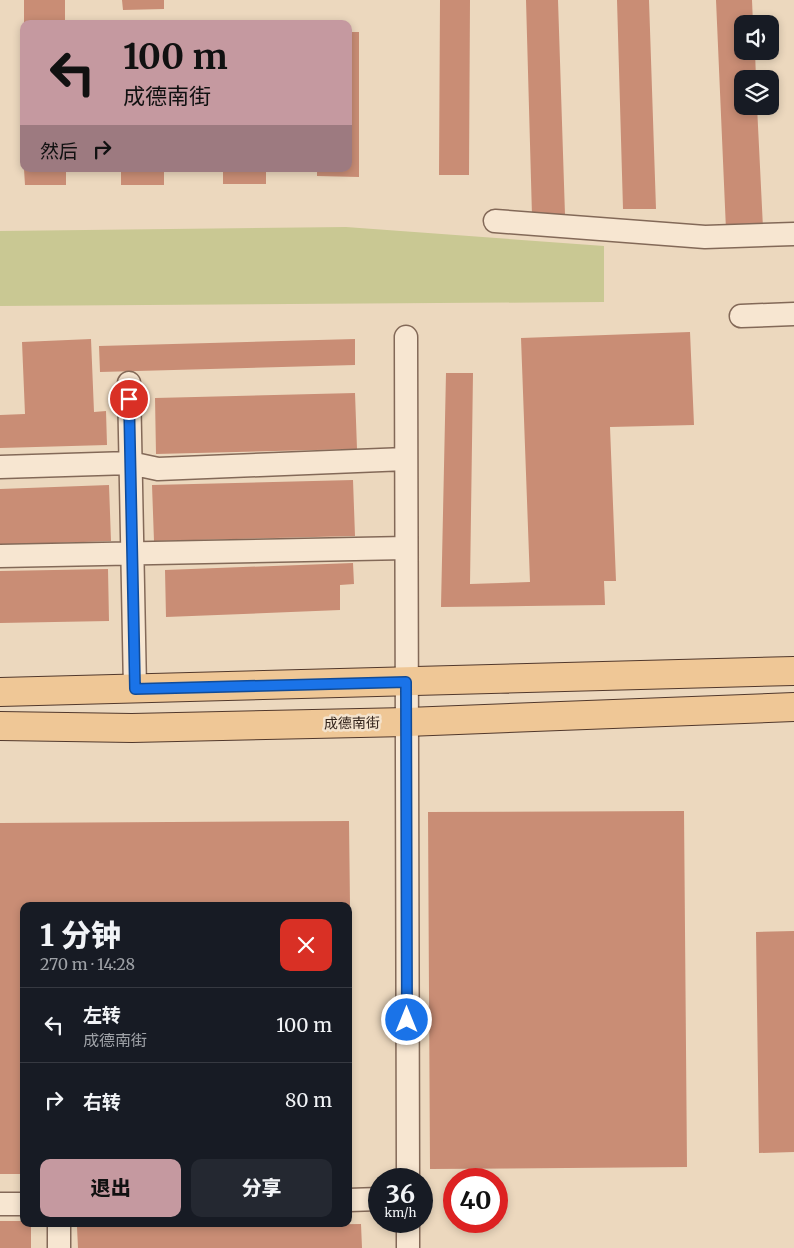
<!DOCTYPE html>
<html lang="zh">
<head>
<meta charset="utf-8">
<style>
	:root { --surface:#171b24; --page:#242831; --text:#f1f3f6; --muted:#9ea1a6; --line:#363941; --accent:#c599a0 }
	body { margin:0; font-family:Merriweather,"Noto Sans SC",serif; background:var(--page); color:var(--text); height:100vh; display:flex; flex-direction:column; font-size:19px; white-space:nowrap }
	* { box-sizing:border-box; margin:0 }
	p { font-size:16px; color:var(--muted) }
	.icon { flex:none; width:28px; height:28px; fill:none; stroke:currentColor; stroke-width:2; stroke-linecap:round; stroke-linejoin:round }
	.map { position:relative; flex:1; overflow:hidden }
	.drawer { position:absolute; left:20px; top:902px; width:332px; height:325px; display:flex; flex-direction:column; background:var(--surface); border-radius:10px; box-shadow:0 2px 8px #0003 }
	.drawer>* { flex:none }
	.banner { position:absolute; left:20px; top:20px; width:332px; height:152px; border-radius:10px; box-shadow:0 2px 8px #0003; background:#c599a0; color:#111; overflow:hidden }
	.tools { position:absolute; left:734px; top:15px; display:grid; gap:10px }
	.tools a { display:grid; place-items:center; width:45px; height:45px; border-radius:10px; background:var(--surface); box-shadow:0 2px 8px #0003; font-size:25px }
	.speed { position:absolute; left:368px; top:1168px; display:flex; gap:10px; font-size:25px; font-weight:700; text-align:center }
	.speed>* { display:grid; place-content:center; width:65px; height:65px; border-radius:50%; background:var(--surface); box-shadow:0 2px 8px #0003; line-height:1 }
	.speed small { font-size:12px; font-weight:400 }
	.speed .limit { border:8px solid #d22; background:#fff; color:#111 }
	.pin { position:absolute; display:grid; place-items:center; width:42px; height:42px; color:#fff; margin:-21px; border:2px solid #fff; border-radius:50%; box-shadow:0 1px 5px #0007 }
	.me { position:absolute; width:55px; margin:-28px; rotate:0deg; stroke-linejoin:round; filter:drop-shadow(0 0 4px #0008) }
	.turn { display:flex; align-items:center; gap:18px; height:105px; padding:0 20px; font-size:22px }
	.turn .icon { width:65px; height:65px; stroke-width:2.5 }
	.turn b { display:block; font-size:35px; line-height:42px }
	.then { display:flex; align-items:center; height:48px; padding:0 20px; background:#0003; gap:10px; font-size:19px }
	.round { display:grid; place-items:center; flex:none; width:52px; height:52px; border-radius:10px; background:var(--page) }
	.overview { display:flex; align-items:center; justify-content:space-between; height:85px; padding:0 20px }
	h1 { font-size:30px; font-weight:800; line-height:38px }
	.primary-button { display:flex; gap:10px; margin-top:auto; padding:10px 20px }
	.primary-button a { flex:1; height:58px; border-radius:10px; background:var(--accent); color:#111; font-size:20px; font-weight:800; line-height:58px; text-align:center }
	.primary-button a+a { background:var(--page); color:var(--text) }
	ul { padding:0; list-style:none }
	li { display:flex; align-items:center; gap:15px; height:75px; padding:0 20px; border-top:1px solid var(--line) }
	li div { flex:1 }
	li b { display:block; font-size:19px }
	li em { font-style:normal }
	.map>svg:first-child { display:block }
	.green { fill:#c9c893 }
	.building { fill:#c98d75 }
	.lines { fill:none; stroke-linecap:round; stroke-linejoin:round }
	.minor-casing { stroke:#836958; stroke-width:25 }
	.major-casing { stroke:#51382c; stroke-width:30 }
	.minor { stroke:#f7e6d1; stroke-width:22 }
	.major { stroke:#efc796; stroke-width:28 }
	.route-casing { stroke:#114b97; stroke-width:12 }
	.route { stroke:#1a73e8; stroke-width:9 }
	.labels { text-anchor:middle; stroke-width:5; stroke-linejoin:round; paint-order:stroke }
	.street-label { font-size:14px; fill:#33241c; stroke:#f4e3cd }
</style>
</head>
<body>
<div class="map">
<svg width="794" height="1248" viewBox="0 0 794 1248">
	<rect width="100%" height="100%" fill="#ecd8be"/>
	<path class="green" d="M 346,227 L 604,246 L 604,302 L 0,306 L 0,231 Z"/>
	<path class="building" d="M 24,0 L 65,0 L 65,24 L 24,24 Z
		M 122,0 L 164,0 L 164,9 L 123,10 Z
		M 440,0 L 470,0 L 469,175 L 439,175 Z
		M 526,0 L 558,0 L 565,215 L 532,216 Z
		M 617,0 L 649,0 L 656,209 L 623,209 Z
		M 716,0 L 752,0 L 753,24 L 742,24 L 742,51 L 755,51 L 756,79 L 742,79 L 742,106 L 757,106 L 763,228 L 726,230 Z
		M 349,32 L 359,32 L 359,177 L 317,176 L 317,169 L 349,169 Z
		M 24,169 L 66,169 L 66,185 L 25,185 Z
		M 121,169 L 164,169 L 164,185 L 121,185 Z
		M 223,169 L 266,169 L 266,184 L 223,184 Z
		M 690,332 L 694,425 L 610,427 L 616,581 L 604,581 L 605,605 L 441,607 L 446,373 L 473,373 L 470,584 L 530,582 L 521,338 Z
		M 91,339 L 94,412 L 106,411 L 107,445 L 0,448 L 0,415 L 25,414 L 22,342 Z
		M 355,339 L 355,365 L 100,372 L 99,346 Z
		M 355,393 L 357,449 L 156,454 L 155,398 Z
		M 353,480 L 355,536 L 154,541 L 152,485 Z
		M 109,485 L 111,541 L 0,545 L 0,489 Z
		M 353,563 L 354,584 L 340,585 L 340,610 L 166,617 L 165,570 Z
		M 108,569 L 109,621 L 0,623 L 0,571 Z
		M 684,811 L 687,1167 L 430,1169 L 428,812 Z
		M 349,821 L 350,906 L 24,906 L 24,1174 L 0,1174 L 0,823 Z
		M 794,931 L 794,1152 L 759,1153 L 756,932 Z
		M 349,1052 L 350,1052 L 351,1172 L 349,1172 Z
		M 0,1221 L 24,1221 L 24,1224 L 31,1224 L 31,1248 L 0,1248 Z
		M 361,1224 L 362,1248 L 78,1248 L 77,1227 Z"/>
	<g class="lines">
		<g class="minor-casing">
			<path id="minor" d="M 495,221 L 705,237 L 794,234
				M 741,316 L 794,314
				M 406,337 L 408,1179
				M 129,383 L 135,689
				M 0,467 L 130,463 L 158,469 L 406,459
				M 0,556 L 406,548
				M 349,1200 L 379,1199
				M 0,1204 L 24,1204
				M 408,1221 L 408,1248
				M 59,1224 L 59,1248"/>
		</g>
		<g class="major-casing">
			<path id="major" d="M 0,692 L 794,671
				M 0,726 L 132,728 L 407,722 L 794,707"/>
		</g>
		<use href="#minor" class="minor"/>
		<use href="#major" class="major"/>
	</g>
	<g class="lines">
		<g class="route-casing">
			<path id="route" d="M 129,399 L 135,689 L 406,682 L 407,1020"/>
		</g>
		<use href="#route" class="route"/>
	</g>
	<g class="labels">
		<g class="street-label">
			<text transform="translate(352 723) rotate(-1)" y="5">成德南街</text>
		</g>
	</g>
</svg>
<div class="tools">
<a><svg class="icon" aria-label="sound" viewBox="0 0 24 24"><path d="M4 9h4l5-4v14l-5-4H4zM17 9q2 3 0 6"/></svg></a>
<a><svg class="icon" aria-label="layers" viewBox="0 0 24 24"><path d="M12 4l9 5-9 5-9-5zM3 14l9 5 9-5"/></svg></a>
</div>
<div class="speed"><div>36<small>km/h</small></div><div class="limit">40</div></div>
<div class="pin" style="left:129px;top:399px;background:#d93025"><svg class="icon" aria-label="arrive" viewBox="0 0 24 24"><path d="M6 21V4h12l-3 4 3 4H6"/></svg></div>
<svg class="me" style="left:407px;top:1020px" viewBox="-20 -20 40 40"><circle r="17" fill="#1a73e8" stroke="#fff" stroke-width="3"/><path d="M0-11L8 9 0 5-8 9z" fill="#fff"/></svg>
<div class="banner">
<div class="turn"><svg class="icon" aria-label="left" viewBox="0 0 24 24"><path d="M17 20v-9H6M10 6l-5 5 5 5"/></svg><div><b>100 m</b>成德南街</div></div>
<div class="then">然后<svg class="icon" aria-label="right" viewBox="0 0 24 24"><path d="M7 20v-9h11M14 6l5 5-5 5"/></svg></div>
</div>
<section class="drawer">
<div class="overview"><div><h1>1 分钟</h1><p>270 m · 14:28</p></div><a class="round" style="background:#d93025;color:#fff"><svg class="icon" aria-label="close" viewBox="0 0 24 24"><path d="M6 6l12 12M18 6L6 18"/></svg></a></div>
<ul>
<li><svg class="icon" aria-label="left" viewBox="0 0 24 24"><path d="M17 20v-9H6M10 6l-5 5 5 5"/></svg><div><b>左转</b><p>成德南街</p></div><em>100 m</em></li>
<li><svg class="icon" aria-label="right" viewBox="0 0 24 24"><path d="M7 20v-9h11M14 6l5 5-5 5"/></svg><div><b>右转</b></div><em>80 m</em></li>
</ul>
<div class="primary-button"><a>退出</a><a>分享</a></div>
</section>
</div>
</body>
</html>
